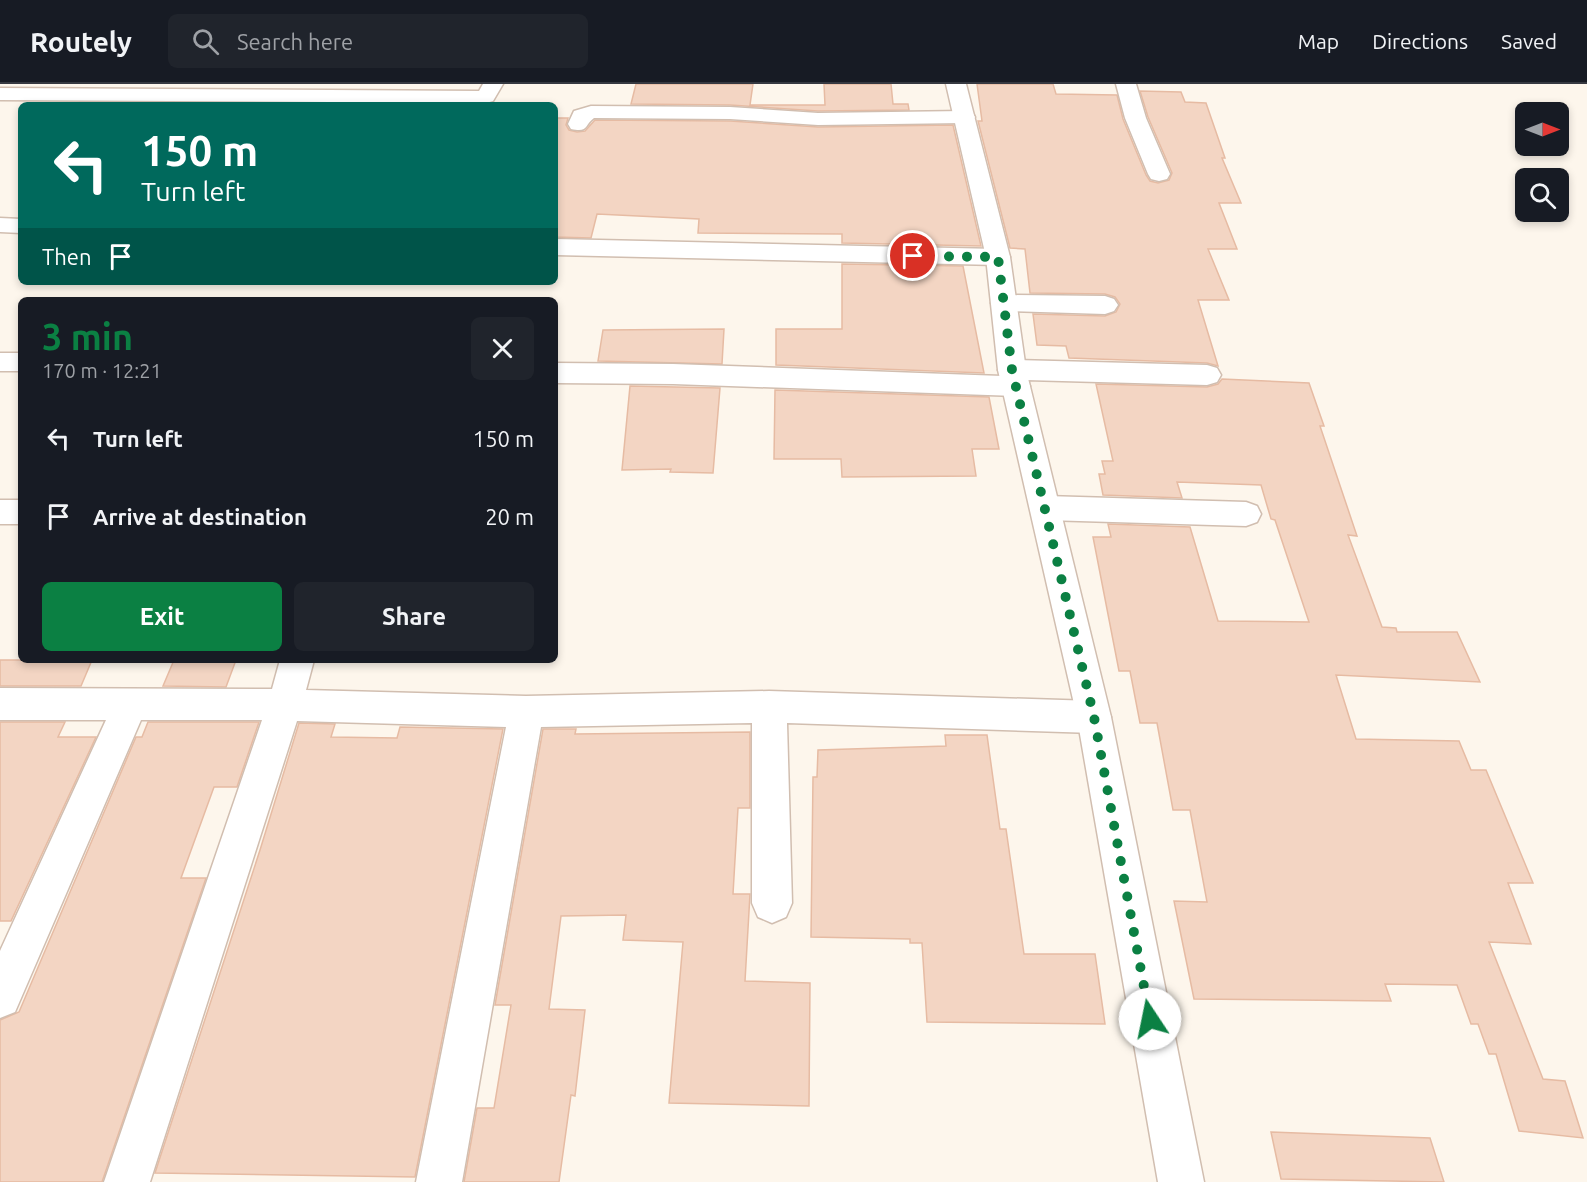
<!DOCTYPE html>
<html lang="en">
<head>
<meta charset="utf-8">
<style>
	:root { --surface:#171b24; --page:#20242c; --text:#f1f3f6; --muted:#9ea1a6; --line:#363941; --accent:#0b8043 }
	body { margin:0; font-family:Ubuntu,sans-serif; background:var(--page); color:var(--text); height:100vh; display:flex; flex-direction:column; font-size:22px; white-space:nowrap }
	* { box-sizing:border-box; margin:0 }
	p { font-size:20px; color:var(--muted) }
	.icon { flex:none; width:33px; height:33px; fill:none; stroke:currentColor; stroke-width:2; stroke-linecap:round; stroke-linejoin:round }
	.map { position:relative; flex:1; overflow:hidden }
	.drawer { position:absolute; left:18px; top:213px; width:540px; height:366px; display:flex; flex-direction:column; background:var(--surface); border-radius:9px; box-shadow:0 3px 9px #0003 }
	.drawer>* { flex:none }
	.guide { position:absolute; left:18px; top:18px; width:540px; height:183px; border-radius:9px; box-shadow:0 3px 9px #0003; background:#00695c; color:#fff; overflow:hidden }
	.needle { width:39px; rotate:90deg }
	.buttons { position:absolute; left:1515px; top:18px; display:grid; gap:12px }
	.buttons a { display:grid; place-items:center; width:54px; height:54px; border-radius:9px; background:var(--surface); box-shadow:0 3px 9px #0003; font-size:30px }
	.pin { position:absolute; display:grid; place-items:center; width:51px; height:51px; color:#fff; margin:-26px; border:3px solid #fff; border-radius:50%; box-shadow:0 2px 6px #0007 }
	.me { position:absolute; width:66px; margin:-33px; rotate:349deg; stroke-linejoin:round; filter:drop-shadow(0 0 4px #0008) }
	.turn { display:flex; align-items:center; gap:21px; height:126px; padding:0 24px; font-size:27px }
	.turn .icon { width:78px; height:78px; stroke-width:2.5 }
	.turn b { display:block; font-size:42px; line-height:51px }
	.then { display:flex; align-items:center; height:57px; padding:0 24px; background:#0003; gap:12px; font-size:22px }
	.round { display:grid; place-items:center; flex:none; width:63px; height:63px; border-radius:9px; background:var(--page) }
	.summary { display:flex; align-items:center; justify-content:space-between; height:102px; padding:0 24px }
	h1 { font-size:36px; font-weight:700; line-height:45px; color:var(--accent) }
	.primary-button { display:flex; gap:12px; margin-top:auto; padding:12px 24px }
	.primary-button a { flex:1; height:69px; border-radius:9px; background:var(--accent); color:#fff; font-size:24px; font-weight:700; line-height:69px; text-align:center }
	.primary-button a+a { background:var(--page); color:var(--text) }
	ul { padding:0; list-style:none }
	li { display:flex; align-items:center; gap:18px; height:78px; padding:0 24px }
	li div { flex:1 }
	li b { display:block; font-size:22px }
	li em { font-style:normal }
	header { display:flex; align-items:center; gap:36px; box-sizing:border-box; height:84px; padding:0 30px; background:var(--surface); border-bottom:2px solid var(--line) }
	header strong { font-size:28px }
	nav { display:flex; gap:33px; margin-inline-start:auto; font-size:21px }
	.search { width:420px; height:54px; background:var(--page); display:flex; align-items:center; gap:15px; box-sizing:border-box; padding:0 21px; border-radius:9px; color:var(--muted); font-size:22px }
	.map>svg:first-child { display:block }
	.building { fill:#f3d5c3; stroke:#e6bba3; stroke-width:1.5 }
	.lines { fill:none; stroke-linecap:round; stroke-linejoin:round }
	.minor-casing { stroke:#d1beb0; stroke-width:3 }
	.tertiary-casing { stroke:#d1beb0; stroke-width:3 }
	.minor { fill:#fff; fill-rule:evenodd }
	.tertiary { fill:#fff; fill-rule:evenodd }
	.route { stroke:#0b8043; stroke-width:10; stroke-dasharray:0 18 }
</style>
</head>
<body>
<header>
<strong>Routely</strong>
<div class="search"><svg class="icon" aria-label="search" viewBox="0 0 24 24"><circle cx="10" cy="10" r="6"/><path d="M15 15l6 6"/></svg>Search here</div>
<nav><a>Map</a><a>Directions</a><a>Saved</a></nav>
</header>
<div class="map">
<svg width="1587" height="1098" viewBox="0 0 1587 1098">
	<rect width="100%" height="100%" fill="#fdf6ec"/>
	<path class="building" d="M 636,0 L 753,0 L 750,21 L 825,21 L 824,0 L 891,0 L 893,20 L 908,20 L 909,26 L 818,27 L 730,21 L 631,20 Z
		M 977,0 L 1053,0 L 1056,10 L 1117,11 L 1123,35 L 1146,91 L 1150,97 L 1158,99 L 1169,96 L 1172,89 L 1148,33 L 1140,7 L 1181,8 L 1185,18 L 1206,19 L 1225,74 L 1222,74 L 1241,119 L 1219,119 L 1237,165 L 1208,165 L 1229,216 L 1198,216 L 1218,282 L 1207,279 L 1069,274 L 1066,262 L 1037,261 L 1033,230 L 1105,232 L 1116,228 L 1120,220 L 1115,213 L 1105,210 L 1030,209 L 1025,165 L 1010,164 L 978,37 L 982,37 Z
		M 555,34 L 568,34 L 566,41 L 569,46 L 577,48 L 585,47 L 595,36 L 730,37 L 818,43 L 953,41 L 981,162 L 842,159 L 842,150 L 698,149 L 699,135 L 597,130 L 591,154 L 555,153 Z
		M 842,180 L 963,182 L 984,289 L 776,281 L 776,245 L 842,245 Z
		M 724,245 L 722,280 L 598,277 L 603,246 Z
		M 1222,295 L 1309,299 L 1324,342 L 1320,342 L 1357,452 L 1348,451 L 1382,543 L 1396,544 L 1397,548 L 1457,548 L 1480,598 L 1336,591 L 1356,655 L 1459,657 L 1471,686 L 1486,686 L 1533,799 L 1508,799 L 1531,860 L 1489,858 L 1543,995 L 1565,997 L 1583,1054 L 1519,1047 L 1496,970 L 1489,970 L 1478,940 L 1471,940 L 1457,901 L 1385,900 L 1391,917 L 1194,915 L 1174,817 L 1207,818 L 1190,726 L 1173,726 L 1157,639 L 1140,639 L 1130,587 L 1119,587 L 1093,453 L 1111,453 L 1108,440 L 1190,443 L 1218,537 L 1309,538 L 1275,436 L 1271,435 L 1261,401 L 1177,398 L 1182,414 L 1103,411 L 1099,390 L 1105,390 L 1102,377 L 1113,377 L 1096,300 L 1207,303 L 1218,300 Z
		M 630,302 L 720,304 L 713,389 L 670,388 L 671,385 L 622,386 Z
		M 775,306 L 989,313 L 999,365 L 972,365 L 976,392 L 842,393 L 841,375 L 774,375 Z
		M 0,576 L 92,576 L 81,602 L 0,602 Z
		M 174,576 L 236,576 L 226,603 L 163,602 Z
		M 0,638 L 65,638 L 58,653 L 96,653 L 11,837 L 0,837 Z
		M 148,638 L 259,638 L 237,703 L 214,703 L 181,794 L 206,794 L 102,1098 L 0,1098 L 0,936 L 19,928 L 136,653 L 142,653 Z
		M 299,639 L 335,640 L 331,653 L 397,654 L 400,643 L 503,645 L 415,1093 L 155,1089 L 260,766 Z
		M 543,645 L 576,645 L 575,650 L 750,648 L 750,724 L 738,724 L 733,810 L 750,810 L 745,897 L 810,899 L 809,1022 L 669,1019 L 683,858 L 623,856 L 626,831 L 561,832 L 549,925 L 585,926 L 575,1012 L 571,1011 L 559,1098 L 464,1098 L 477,1024 L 494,1024 L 511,921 L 495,921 Z
		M 945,651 L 987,651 L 1000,745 L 1006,745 L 1024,870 L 1095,870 L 1105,940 L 927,938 L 922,859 L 910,859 L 910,855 L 811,853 L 813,693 L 817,693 L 818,666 L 946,662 Z
		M 1271,1048 L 1430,1054 L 1444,1098 L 1281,1095 Z"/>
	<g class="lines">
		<g class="minor-casing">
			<path id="minor" d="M 483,0 L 503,0 L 493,17 L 486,19 L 0,16 L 0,4 L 479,7 Z
				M 1116,0 L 1136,0 L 1146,34 L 1170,90 L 1167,95 L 1159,97 L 1151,95 L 1148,90 L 1125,34 Z
				M 591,22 L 730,23 L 818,29 L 964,27 L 972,28 L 975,33 L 972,38 L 964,39 L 818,41 L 730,35 L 594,34 C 584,41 589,49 571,45 L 568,40 L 574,27 Z
				M 0,134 L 21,135 L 21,149 L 0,148 Z
				M 555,155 L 998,165 L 1007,167 L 1010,173 L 1007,179 L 998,181 L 555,171 Z
				M 1004,211 L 1105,212 L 1114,215 L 1118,221 L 1114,227 L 1105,230 L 1004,227 L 995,225 L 991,219 L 995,213 Z
				M 0,269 L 21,269 L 21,287 L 0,287 Z
				M 1012,276 L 1207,281 L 1217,284 L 1221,291 L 1217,298 L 1207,301 L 1026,296 L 1030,302 L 1026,309 L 1016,312 L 673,300 L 555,299 L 555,279 L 673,280 L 1002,292 L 998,286 L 1002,279 Z
				M 1046,412 L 1246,418 L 1257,422 L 1261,430 L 1257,438 L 1246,442 L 1046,436 L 1035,432 L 1031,424 L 1035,416 Z
				M 0,416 L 21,416 L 21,440 L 0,440 Z
				M 280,576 L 314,576 L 306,606 L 526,612 L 769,607 L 1094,617 L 1106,622 L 1111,633 L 1106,644 L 1094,649 L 787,639 L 792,819 L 786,833 L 772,839 L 758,833 L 752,819 L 752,639 L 541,643 L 462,1098 L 416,1098 L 506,643 L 297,637 L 150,1098 L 104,1098 L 262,636 L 141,636 L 15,928 L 0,934 L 0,867 L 106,636 L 0,636 L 0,604 L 272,605 Z"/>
		</g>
		<g class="tertiary-casing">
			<path id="tertiary" d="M 946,0 L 966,0 L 1010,173 L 1026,286 L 1111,633 L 1204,1098 L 1158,1098 L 1077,633 L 998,286 L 986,173 Z"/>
		</g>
		<use href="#minor" class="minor"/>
		<use href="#tertiary" class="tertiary"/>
	</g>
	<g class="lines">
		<path class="route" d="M 913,172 L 998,173 L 1012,286 L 1094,633 L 1150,935"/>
	</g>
</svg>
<div class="buttons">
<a><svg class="needle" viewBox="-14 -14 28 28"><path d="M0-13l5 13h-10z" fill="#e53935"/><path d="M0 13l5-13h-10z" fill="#9ea1a6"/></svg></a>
<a><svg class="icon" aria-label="search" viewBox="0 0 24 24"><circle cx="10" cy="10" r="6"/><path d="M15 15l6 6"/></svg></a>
</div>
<div class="pin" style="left:913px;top:172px;background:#d93025"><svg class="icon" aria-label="arrive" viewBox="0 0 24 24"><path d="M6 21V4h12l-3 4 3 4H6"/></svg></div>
<svg class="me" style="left:1150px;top:935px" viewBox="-20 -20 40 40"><circle r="19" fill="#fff"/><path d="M0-13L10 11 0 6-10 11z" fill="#0b8043"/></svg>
<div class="guide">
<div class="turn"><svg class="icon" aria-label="left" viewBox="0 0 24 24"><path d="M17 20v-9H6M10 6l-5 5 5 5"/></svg><div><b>150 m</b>Turn left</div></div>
<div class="then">Then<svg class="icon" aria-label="arrive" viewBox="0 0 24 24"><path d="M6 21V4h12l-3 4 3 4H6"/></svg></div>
</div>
<section class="drawer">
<div class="summary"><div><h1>3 min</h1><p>170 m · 12:21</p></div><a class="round"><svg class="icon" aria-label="close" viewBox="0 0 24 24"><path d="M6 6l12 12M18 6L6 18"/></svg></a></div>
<ul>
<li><svg class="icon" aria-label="left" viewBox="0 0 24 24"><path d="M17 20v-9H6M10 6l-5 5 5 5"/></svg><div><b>Turn left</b></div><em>150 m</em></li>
<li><svg class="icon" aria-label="arrive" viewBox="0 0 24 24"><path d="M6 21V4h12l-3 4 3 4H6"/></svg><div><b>Arrive at destination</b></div><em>20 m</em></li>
</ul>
<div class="primary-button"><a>Exit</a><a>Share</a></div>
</section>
</div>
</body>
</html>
